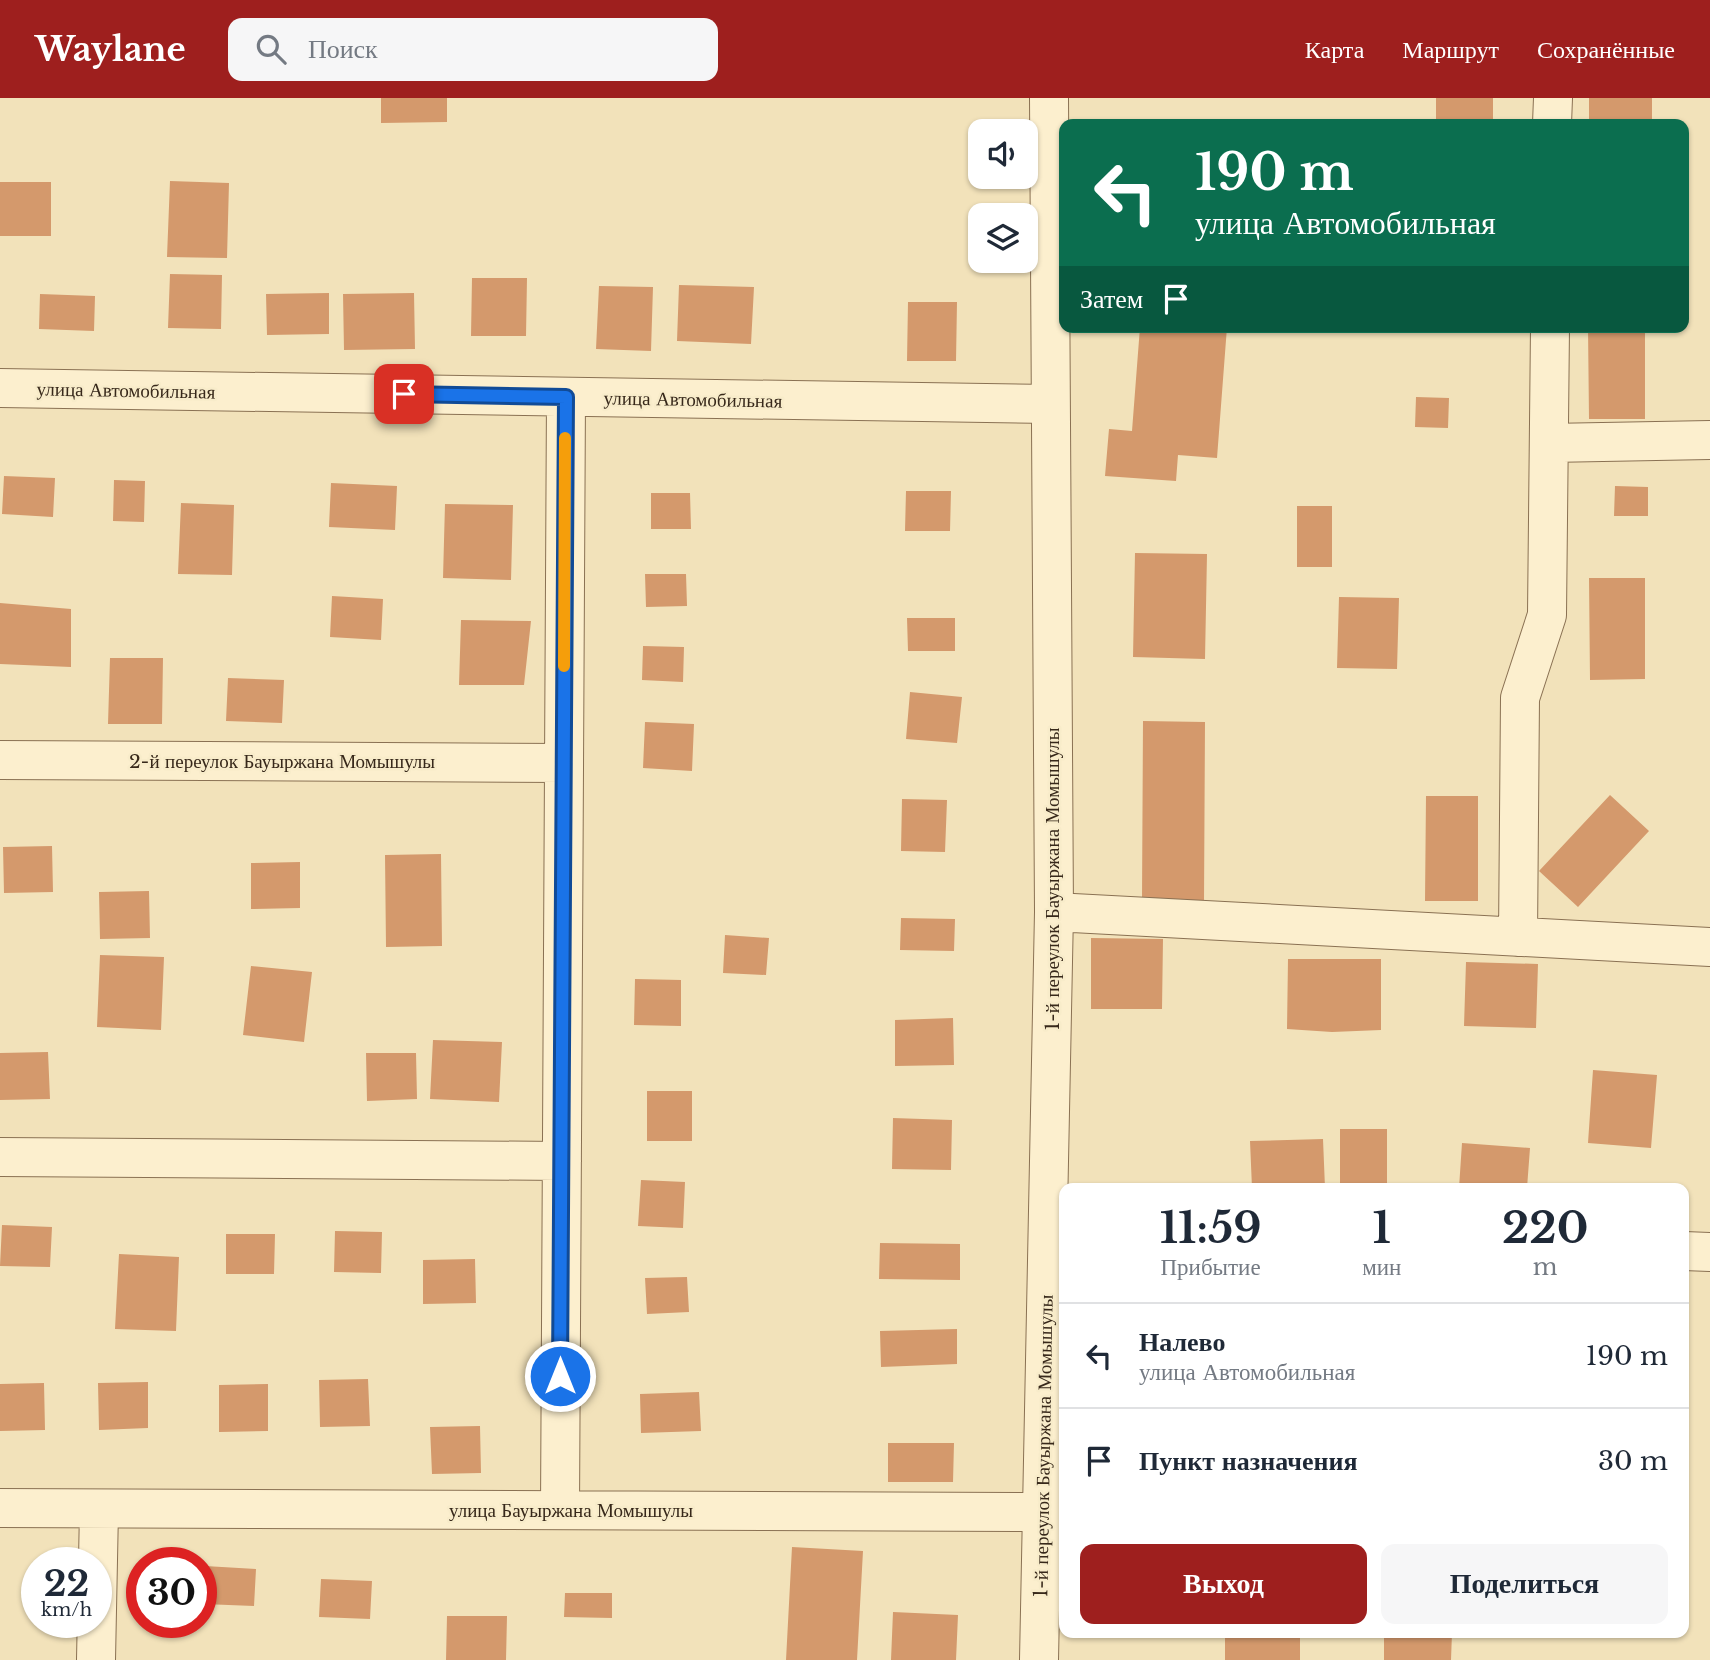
<!DOCTYPE html>
<html lang="ru">
<head>
<meta charset="utf-8">
<style>
	:root { --surface:#fff; --page:#f6f6f7; --text:#1f2937; --muted:#747a83; --line:#e0e1e3; --accent:#9e1f1e }
	body { margin:0; font-family:"Libre Baskerville",serif; background:var(--page); color:var(--text); height:100vh; display:flex; flex-direction:column; font-size:26px; white-space:nowrap }
	* { box-sizing:border-box; margin:0 }
	p { font-size:23px; color:var(--muted) }
	.icon { flex:none; width:38px; height:38px; fill:none; stroke:currentColor; stroke-width:2; stroke-linecap:round; stroke-linejoin:round }
	.map { position:relative; flex:1; overflow:hidden }
	.details { position:absolute; left:1059px; top:1085px; width:630px; height:455px; display:flex; flex-direction:column; background:var(--surface); border-radius:14px; box-shadow:0 2px 5px #0004 }
	.details>* { flex:none }
	.guide { position:absolute; left:1059px; top:21px; width:630px; height:214px; border-radius:14px; box-shadow:0 2px 5px #0004; background:#0b6e4f; color:#fff; overflow:hidden }
	.controls { position:absolute; left:968px; top:21px; display:grid; gap:14px }
	.controls a { display:grid; place-items:center; width:70px; height:70px; border-radius:14px; background:var(--surface); box-shadow:0 2px 5px #0004; font-size:35px }
	.speed { position:absolute; left:21px; top:1449px; display:flex; gap:14px; font-size:35px; font-weight:700; text-align:center }
	.speed>* { display:grid; place-content:center; width:91px; height:91px; border-radius:50%; background:var(--surface); box-shadow:0 2px 5px #0004; line-height:1 }
	.speed small { font-size:18px; font-weight:400 }
	.speed .limit { border:10px solid #d22; background:#fff; color:#111 }
	.pin { position:absolute; display:grid; place-items:center; width:60px; height:60px; color:#fff; margin:-30px; border-radius:14px; box-shadow:0 4px 10px #0006 }
	.me { position:absolute; width:77px; margin:-38px; rotate:0deg; stroke-linejoin:round; filter:drop-shadow(0 0 5px #0008) }
	.turn { display:flex; align-items:center; gap:24px; height:147px; padding:0 21px; font-size:32px }
	.turn .icon { width:91px; height:91px; stroke-width:2.5 }
	.turn b { display:block; font-size:49px; line-height:60px }
	.then { display:flex; align-items:center; height:66px; padding:0 21px; background:#0003; gap:14px; font-size:26px }
	.eta { display:flex; justify-content:space-evenly; align-items:center; height:119px; text-align:center }
	.eta b { font-size:42px; font-weight:800; line-height:49px }
	.primary-button { display:flex; gap:14px; margin-top:auto; padding:14px 21px }
	.primary-button a { flex:1; height:80px; border-radius:14px; background:var(--accent); color:#fff; font-size:28px; font-weight:800; line-height:80px; text-align:center }
	.primary-button a+a { background:var(--page); color:var(--text) }
	ul { padding:0; list-style:none }
	li { display:flex; align-items:center; gap:21px; height:105px; padding:0 21px; border-top:2px solid var(--line) }
	li div { flex:1 }
	li b { display:block; font-size:26px }
	li em { font-style:normal }
	header { display:flex; align-items:center; gap:42px; box-sizing:border-box; height:98px; padding:0 35px; background:var(--accent); color:#fff }
	header strong { font-size:33px }
	nav { display:flex; gap:38px; margin-inline-start:auto; font-size:24px }
	.search { width:490px; height:63px; background:var(--page); display:flex; align-items:center; gap:18px; box-sizing:border-box; padding:0 24px; border-radius:14px; color:var(--muted); font-size:26px }
	.map>svg:first-child { display:block }
	.building { fill:#d4996c }
	.lines { fill:none; stroke-linecap:round; stroke-linejoin:round }
	.minor-casing { stroke:#8a7153; stroke-width:40 }
	.minor { stroke:#fcefce; stroke-width:38 }
	.route-casing { stroke:#114b97; stroke-width:18 }
	.route { stroke:#1a73e8; stroke-width:12 }
	.slow { stroke:#f59e0b; stroke-width:12 }
	.labels { text-anchor:middle; stroke-width:5; stroke-linejoin:round; paint-order:stroke }
	.street-label { font-size:19px; fill:#37281a; stroke:#f8ecca }
</style>
</head>
<body>
<header>
<strong>Waylane</strong>
<div class="search"><svg class="icon" aria-label="search" viewBox="0 0 24 24"><circle cx="10" cy="10" r="6"/><path d="M15 15l6 6"/></svg>Поиск</div>
<nav><a>Карта</a><a>Маршрут</a><a>Сохранённые</a></nav>
</header>
<div class="map">
<svg width="1710" height="1562" viewBox="0 0 1710 1562">
	<rect width="100%" height="100%" fill="#f2e2ba"/>
	<path class="building" d="M 381,0 L 447,0 L 447,24 L 381,25 Z
		M 1436,0 L 1493,0 L 1493,26 L 1436,26 Z
		M 1589,0 L 1652,0 L 1652,26 L 1589,26 Z
		M 170,83 L 229,85 L 227,160 L 167,159 Z
		M 0,84 L 51,84 L 51,138 L 0,138 Z
		M 170,176 L 222,177 L 221,231 L 168,230 Z
		M 472,180 L 527,180 L 526,238 L 471,238 Z
		M 679,187 L 754,189 L 751,246 L 677,243 Z
		M 599,188 L 653,189 L 651,253 L 596,251 Z
		M 329,195 L 329,236 L 267,237 L 266,196 Z
		M 414,195 L 415,251 L 344,252 L 343,196 Z
		M 40,196 L 95,198 L 94,233 L 39,231 Z
		M 908,204 L 957,204 L 956,263 L 907,263 Z
		M 1140,229 L 1227,229 L 1217,360 L 1178,357 L 1176,383 L 1105,378 L 1109,331 L 1132,333 Z
		M 1588,229 L 1645,229 L 1645,321 L 1589,321 Z
		M 1416,299 L 1449,300 L 1448,330 L 1415,329 Z
		M 4,378 L 55,380 L 53,419 L 2,416 Z
		M 114,382 L 145,383 L 144,424 L 113,423 Z
		M 331,385 L 397,388 L 395,432 L 329,429 Z
		M 1615,388 L 1648,389 L 1648,418 L 1614,418 Z
		M 906,393 L 951,393 L 950,433 L 905,433 Z
		M 651,395 L 690,395 L 691,431 L 651,431 Z
		M 181,405 L 234,407 L 232,477 L 178,476 Z
		M 445,406 L 513,407 L 511,482 L 443,480 Z
		M 1297,408 L 1332,408 L 1332,469 L 1297,469 Z
		M 1135,455 L 1207,456 L 1205,561 L 1133,559 Z
		M 645,476 L 686,476 L 687,508 L 646,509 Z
		M 1589,480 L 1645,480 L 1645,581 L 1590,582 Z
		M 332,498 L 383,501 L 381,542 L 330,539 Z
		M 1339,499 L 1399,500 L 1397,571 L 1337,570 Z
		M 0,505 L 71,511 L 71,569 L 0,566 Z
		M 907,520 L 955,520 L 955,553 L 908,553 Z
		M 461,522 L 531,523 L 524,587 L 459,587 Z
		M 643,548 L 684,549 L 683,584 L 642,582 Z
		M 110,560 L 163,560 L 162,626 L 108,626 Z
		M 228,580 L 284,582 L 282,625 L 226,623 Z
		M 910,594 L 962,599 L 957,645 L 906,641 Z
		M 1143,623 L 1205,624 L 1204,804 L 1142,803 Z
		M 645,624 L 694,626 L 692,673 L 643,670 Z
		M 1610,697 L 1649,733 L 1578,809 L 1539,773 Z
		M 1426,698 L 1478,698 L 1478,803 L 1425,803 Z
		M 902,701 L 947,702 L 945,754 L 901,753 Z
		M 52,748 L 53,794 L 4,795 L 3,749 Z
		M 441,756 L 442,848 L 386,849 L 385,757 Z
		M 300,764 L 300,810 L 251,811 L 251,765 Z
		M 149,793 L 150,840 L 100,841 L 99,794 Z
		M 901,820 L 955,821 L 954,853 L 900,852 Z
		M 725,837 L 769,840 L 766,877 L 723,875 Z
		M 1091,840 L 1163,841 L 1162,911 L 1091,911 Z
		M 100,857 L 164,859 L 161,932 L 97,929 Z
		M 1288,861 L 1381,861 L 1381,932 L 1332,934 L 1287,931 Z
		M 1466,864 L 1538,866 L 1536,930 L 1464,928 Z
		M 251,868 L 312,874 L 304,944 L 243,937 Z
		M 635,881 L 681,882 L 681,928 L 634,927 Z
		M 953,920 L 954,967 L 895,968 L 895,922 Z
		M 433,942 L 502,944 L 499,1004 L 430,1001 Z
		M 48,954 L 50,1001 L 0,1002 L 0,955 Z
		M 366,955 L 416,955 L 417,1001 L 367,1003 Z
		M 1593,972 L 1657,977 L 1651,1050 L 1588,1045 Z
		M 647,993 L 692,993 L 692,1043 L 647,1043 Z
		M 893,1020 L 952,1022 L 951,1072 L 892,1071 Z
		M 1340,1031 L 1387,1031 L 1387,1090 L 1340,1090 Z
		M 1323,1041 L 1325,1090 L 1252,1090 L 1250,1043 Z
		M 1462,1045 L 1530,1050 L 1527,1090 L 1459,1090 Z
		M 641,1082 L 685,1084 L 683,1130 L 638,1128 Z
		M 2,1127 L 52,1129 L 50,1169 L 0,1168 Z
		M 335,1133 L 382,1134 L 381,1175 L 334,1174 Z
		M 226,1136 L 275,1136 L 274,1176 L 226,1176 Z
		M 880,1145 L 960,1146 L 960,1182 L 879,1181 Z
		M 119,1156 L 179,1159 L 176,1233 L 115,1231 Z
		M 475,1161 L 476,1205 L 423,1206 L 423,1162 Z
		M 687,1179 L 689,1214 L 647,1216 L 645,1180 Z
		M 957,1231 L 957,1266 L 881,1269 L 880,1233 Z
		M 368,1281 L 370,1328 L 320,1329 L 319,1282 Z
		M 148,1284 L 148,1330 L 99,1332 L 98,1285 Z
		M 44,1285 L 45,1332 L 0,1333 L 0,1286 Z
		M 268,1286 L 268,1333 L 219,1334 L 219,1287 Z
		M 699,1294 L 701,1333 L 641,1335 L 640,1296 Z
		M 480,1328 L 481,1375 L 432,1376 L 430,1329 Z
		M 888,1345 L 954,1345 L 953,1384 L 888,1384 Z
		M 792,1449 L 863,1453 L 857,1562 L 786,1562 Z
		M 205,1468 L 256,1471 L 254,1508 L 203,1506 Z
		M 321,1481 L 372,1483 L 370,1521 L 319,1519 Z
		M 565,1495 L 612,1495 L 612,1520 L 564,1519 Z
		M 893,1514 L 958,1517 L 956,1562 L 891,1562 Z
		M 447,1518 L 507,1518 L 506,1562 L 446,1562 Z
		M 1225,1535 L 1300,1535 L 1300,1562 L 1225,1562 Z
		M 1384,1535 L 1452,1535 L 1451,1562 L 1384,1562 Z"/>
	<g class="lines">
		<g class="minor-casing">
			<path id="minor" d="M 1552,26 L 1553,0
				M 0,290 L 1050,306
				M 1549,345 L 1710,342
				M 0,662 L 564,665
				M 1054,814 L 1710,849
				M 1518,839 L 1520,600 L 1547,517 L 1550,229
				M 0,1059 L 562,1063
				M 1684,1153 L 1710,1154
				M 0,1410 L 1042,1414
				M 560,1412 L 566,299
				M 96,1562 L 99,1412
				M 1039,1562 L 1054,814 L 1049,0"/>
		</g>
		<use href="#minor" class="minor"/>
	</g>
	<g class="lines">
		<g class="route-casing">
			<path id="route" d="M 404,296 L 566,299 L 560,1278"/>
		</g>
		<use href="#route" class="route"/>
		<path class="slow" d="M 564,568 L 565,340"/>
	</g>
	<g class="labels">
		<g class="street-label">
			<text transform="translate(126 292) rotate(1)" y="7">улица Автомобильная</text>
			<text transform="translate(693 301) rotate(1)" y="7">улица Автомобильная</text>
			<text x="282" y="670">2-й переулок Бауыржана Момышулы</text>
			<text transform="translate(1052 781) rotate(-90)" y="7">1-й переулок Бауыржана Момышулы</text>
			<text transform="translate(1043 1348) rotate(-89)" y="7">1-й переулок Бауыржана Момышулы</text>
			<text x="571" y="1419">улица Бауыржана Момышулы</text>
		</g>
	</g>
</svg>
<div class="controls">
<a><svg class="icon" aria-label="sound" viewBox="0 0 24 24"><path d="M4 9h4l5-4v14l-5-4H4zM17 9q2 3 0 6"/></svg></a>
<a><svg class="icon" aria-label="layers" viewBox="0 0 24 24"><path d="M12 4l9 5-9 5-9-5zM3 14l9 5 9-5"/></svg></a>
</div>
<div class="speed"><div>22<small>km/h</small></div><div class="limit">30</div></div>
<div class="pin" style="left:404px;top:296px;background:#d93025"><svg class="icon" aria-label="arrive" viewBox="0 0 24 24"><path d="M6 21V4h12l-3 4 3 4H6"/></svg></div>
<svg class="me" style="left:560px;top:1278px" viewBox="-20 -20 40 40"><circle r="17" fill="#1a73e8" stroke="#fff" stroke-width="3"/><path d="M0-11L8 9 0 5-8 9z" fill="#fff"/></svg>
<div class="guide">
<div class="turn"><svg class="icon" aria-label="left" viewBox="0 0 24 24"><path d="M17 20v-9H6M10 6l-5 5 5 5"/></svg><div><b>190 m</b>улица Автомобильная</div></div>
<div class="then">Затем<svg class="icon" aria-label="arrive" viewBox="0 0 24 24"><path d="M6 21V4h12l-3 4 3 4H6"/></svg></div>
</div>
<section class="details">
<div class="eta">
<div><b>11:59</b><p>Прибытие</p></div>
<div><b>1</b><p>мин</p></div>
<div><b>220</b><p>m</p></div>
</div>
<ul>
<li><svg class="icon" aria-label="left" viewBox="0 0 24 24"><path d="M17 20v-9H6M10 6l-5 5 5 5"/></svg><div><b>Налево</b><p>улица Автомобильная</p></div><em>190 m</em></li>
<li><svg class="icon" aria-label="arrive" viewBox="0 0 24 24"><path d="M6 21V4h12l-3 4 3 4H6"/></svg><div><b>Пункт назначения</b></div><em>30 m</em></li>
</ul>
<div class="primary-button"><a>Выход</a><a>Поделиться</a></div>
</section>
</div>
</body>
</html>
